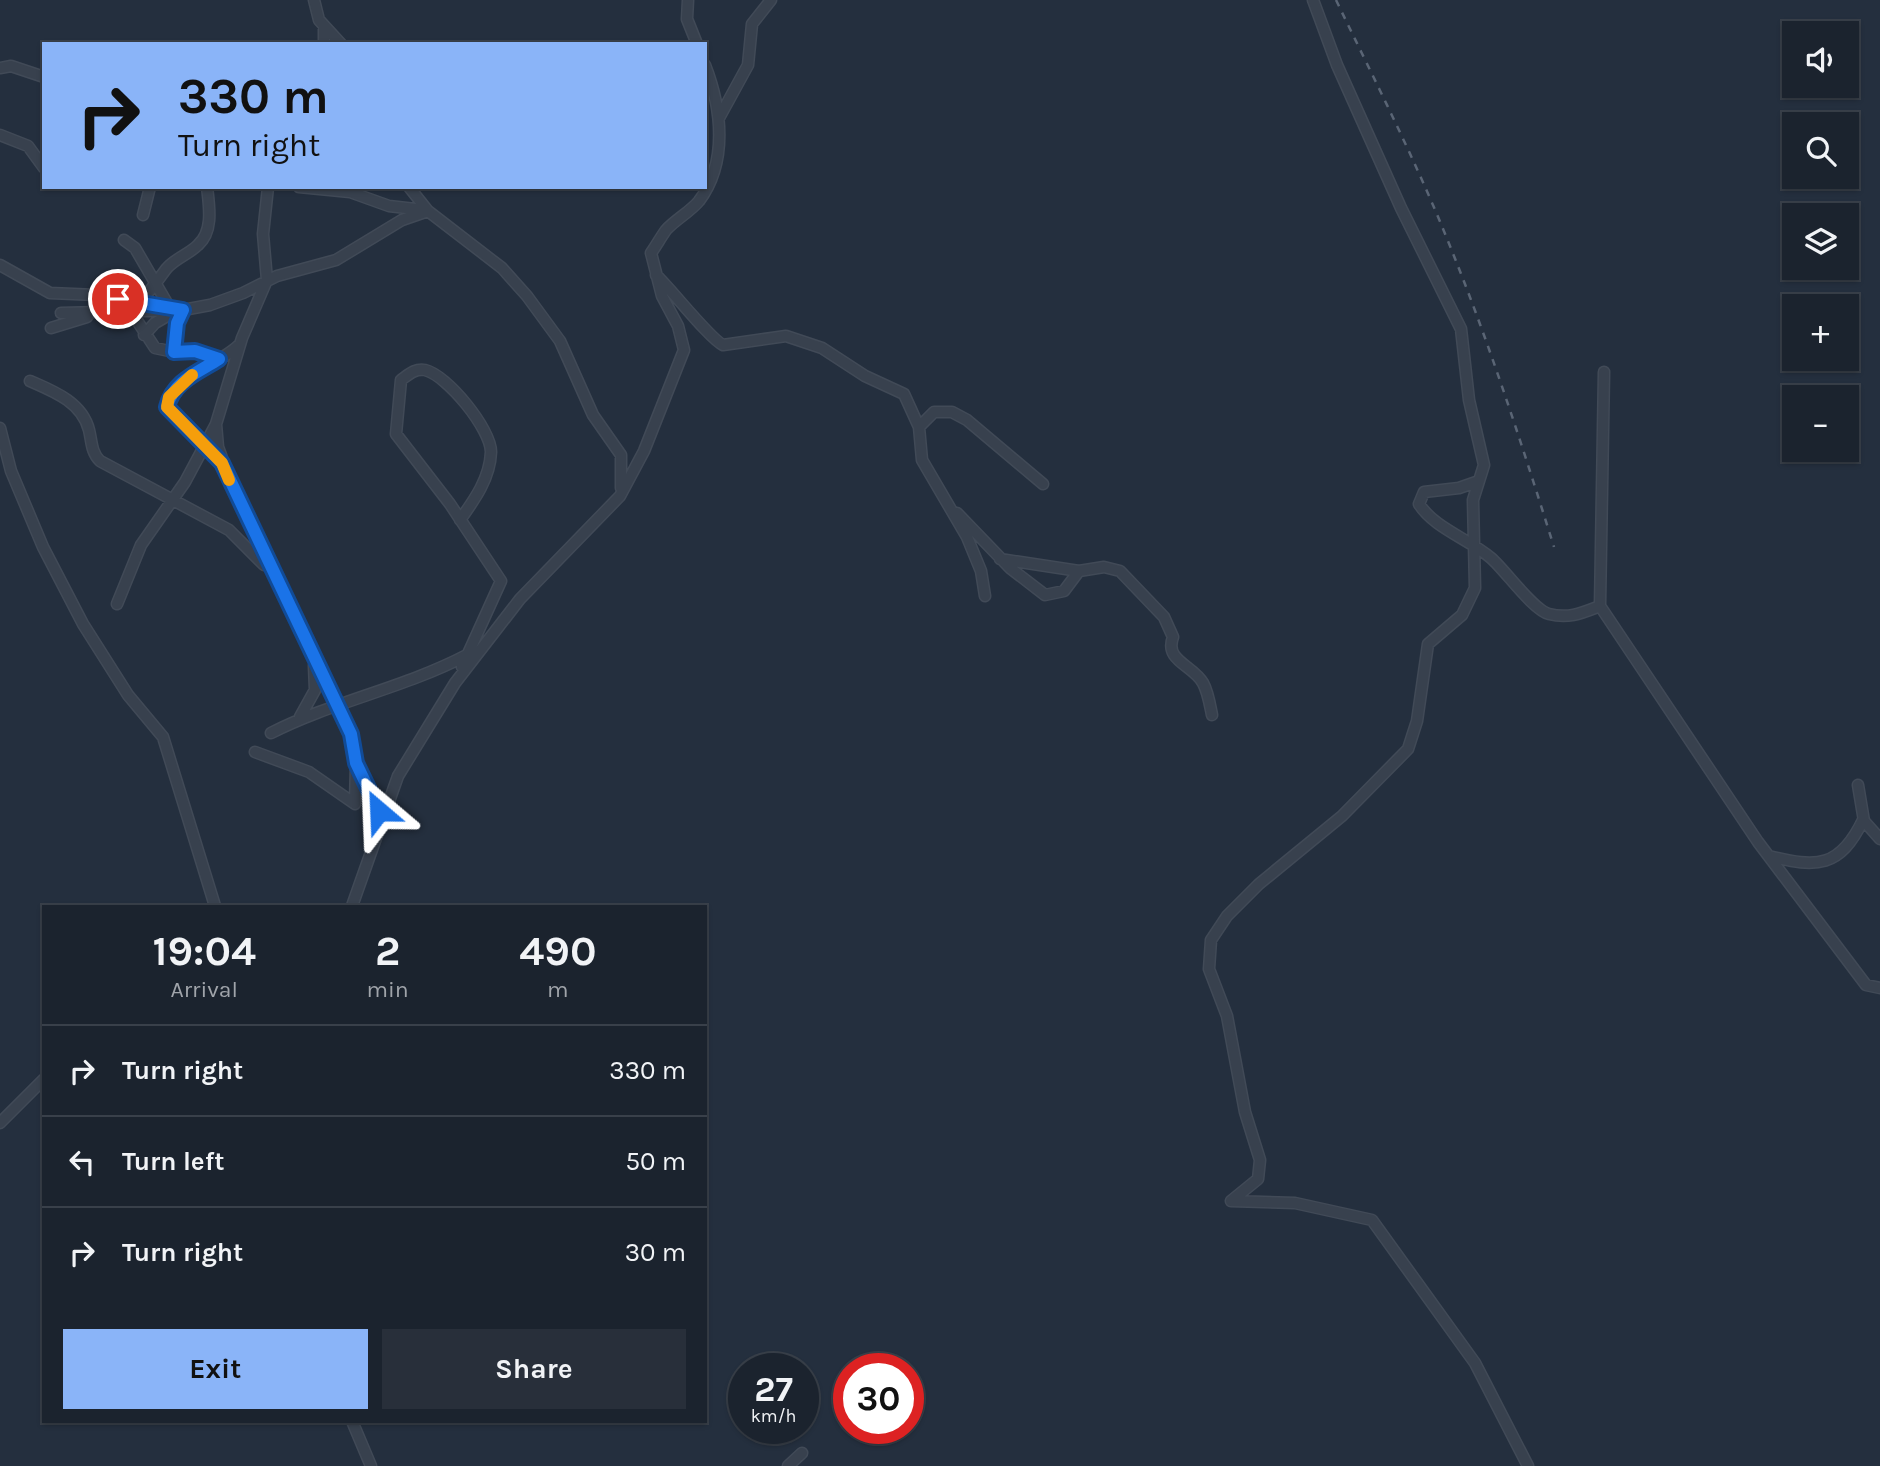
<!DOCTYPE html>
<html lang="en">
<head>
<meta charset="utf-8">
<style>
	:root { --surface:#1b232e; --page:#282f3a; --text:#f1f3f6; --muted:#a0a4aa; --line:#39404a; --accent:#8ab4f8 }
	body { margin:0; font-family:Karla,sans-serif; background:var(--page); color:var(--text); height:100vh; display:flex; flex-direction:column; font-size:26px; white-space:nowrap }
	* { box-sizing:border-box; margin:0 }
	p { font-size:23px; color:var(--muted) }
	.icon { flex:none; width:38px; height:38px; fill:none; stroke:currentColor; stroke-width:2; stroke-linecap:round; stroke-linejoin:round }
	.map { position:relative; flex:1; overflow:hidden }
	.side { position:absolute; left:42px; top:905px; width:665px; height:518px; display:flex; flex-direction:column; background:var(--surface); border-radius:0px; box-shadow:0 2px 5px #0004,0 0 0 2px var(--line) }
	.side>* { flex:none }
	.banner { position:absolute; left:42px; top:42px; width:665px; height:147px; border-radius:0px; box-shadow:0 2px 5px #0004,0 0 0 2px var(--line); background:#8ab4f8; color:#111; overflow:hidden }
	.controls { position:absolute; left:1782px; top:21px; display:grid; gap:14px }
	.controls a { display:grid; place-items:center; width:77px; height:77px; border-radius:0px; background:var(--surface); box-shadow:0 2px 5px #0004,0 0 0 2px var(--line); font-size:35px }
	.speed { position:absolute; left:728px; top:1353px; display:flex; gap:14px; font-size:35px; font-weight:700; text-align:center }
	.speed>* { display:grid; place-content:center; width:91px; height:91px; border-radius:50%; background:var(--surface); box-shadow:0 2px 5px #0004,0 0 0 2px var(--line); line-height:1 }
	.speed small { font-size:18px; font-weight:400 }
	.speed .limit { border:10px solid #d22; background:#fff; color:#111 }
	.pin { position:absolute; display:grid; place-items:center; width:60px; height:60px; color:#fff; margin:-30px; border:4px solid #fff; border-radius:50%; box-shadow:0 2px 7px #0007 }
	.me { position:absolute; width:77px; margin:-38px; rotate:334deg; stroke-linejoin:round; filter:drop-shadow(0 0 5px #0008) }
	.turn { display:flex; align-items:center; gap:24px; height:147px; padding:0 21px; font-size:32px }
	.turn .icon { width:91px; height:91px; stroke-width:2.5 }
	.turn b { display:block; font-size:49px; line-height:60px }
	.eta { display:flex; justify-content:space-evenly; align-items:center; height:119px; text-align:center }
	.eta b { font-size:42px; font-weight:700; line-height:49px }
	.button { display:flex; gap:14px; margin-top:auto; padding:14px 21px }
	.button a { flex:1; height:80px; border-radius:0px; background:var(--accent); color:#111; font-size:28px; font-weight:700; line-height:80px; text-align:center }
	.button a+a { background:var(--page); color:var(--text) }
	ul { padding:0; list-style:none }
	li { display:flex; align-items:center; gap:21px; height:91px; padding:0 21px; border-top:2px solid var(--line) }
	li div { flex:1 }
	li b { display:block; font-size:26px }
	li em { font-style:normal }
	.map>svg:first-child { display:block }
	.lines { fill:none; stroke-linecap:round; stroke-linejoin:round }
	.minor-casing { stroke:#414a57; stroke-width:13 }
	.minor { stroke:#38414e; stroke-width:10 }
	.rail { stroke:#5a6575; stroke-width:2.5; stroke-dasharray:7 7; stroke-linecap:butt }
	.route-casing { stroke:#114b97; stroke-width:18 }
	.route { stroke:#1a73e8; stroke-width:12 }
	.slow { stroke:#f59e0b; stroke-width:12 }
</style>
</head>
<body>
<div class="map">
<svg width="1880" height="1466" viewBox="0 0 1880 1466">
	<rect width="100%" height="100%" fill="#242f3e"/>
	<g class="lines">
		<g class="minor-casing">
			<path id="minor" d="M 314,0 L 319,20 L 341,44
				M 688,0 L 687,19 L 697,44
				M 1313,0 L 1337,65 L 1401,208 L 1461,329 L 1469,400 L 1484,465 L 1479,481 L 1459,488 L 1424,492 L 1419,504 C 1434,528 1469,539 1491,558 C 1505,570 1533,610 1549,614 C 1569,619 1582,613 1600,606 L 1758,842 L 1866,985 L 1880,988
				M 324,26 L 324,44
				M 0,68 L 11,66 L 44,77
				M 719,118 L 748,65 L 752,24 L 771,0
				M 0,135 L 28,146 L 44,168
				M 268,187 L 263,234 L 267,280 L 242,338 L 216,424 L 218,447 L 235,494 L 351,734 L 356,763
				M 299,187 L 350,192 L 389,206 L 424,210
				M 409,187 L 428,211 L 502,268 L 527,296 L 560,341 L 593,415 L 621,455 L 621,488
				M 143,215 L 150,187
				M 124,240 L 135,248 L 171,310
				M 0,265 L 50,293 L 97,295 L 159,308
				M 656,275 C 671,289 710,339 723,345 L 786,336 L 822,348 L 865,376 L 904,394 L 919,427 L 922,460 L 967,537 L 981,571 L 985,596
				M 134,304 C 149,295 156,282 167,268 C 176,258 189,254 198,245 C 214,231 209,205 207,187
				M 61,313 L 183,310 L 210,305 L 243,293 L 277,276 L 336,260 L 402,220 L 428,211
				M 126,314 L 136,319 L 155,348 L 174,352 L 195,351 L 219,359
				M 51,328 L 87,317
				M 144,335 L 155,323 L 174,312
				M 174,352 L 177,323 L 183,310
				M 30,381 C 53,391 82,402 89,430 C 92,442 91,452 100,461 L 229,530 L 264,565
				M 919,427 L 934,412 L 952,412 L 967,420 L 1043,484
				M 0,428 L 11,471 L 43,547 L 83,624 L 128,695 L 163,737 L 215,906
				M 222,463 L 167,406 C 175,372 218,367 240,344
				M 957,513 L 1010,568 L 1045,595 L 1064,591 L 1079,571 L 1104,567 L 1120,571 L 1164,617 L 1173,637 C 1164,661 1193,665 1203,683 C 1208,692 1210,705 1212,715
				M 460,520 C 475,499 490,478 491,452 C 491,429 447,375 425,370 C 415,368 408,375 401,380 L 396,434 L 450,504 L 501,581 L 462,667
				M 1000,559 L 1079,571
				M 117,604 L 141,545 L 185,482 L 216,424
				M 1600,606 L 1604,372
				M 300,717 L 315,690 L 314,666
				M 271,733 C 334,701 404,688 467,655
				M 255,752 L 309,772 L 355,804 L 356,763 L 379,811
				M 1858,785 L 1864,821 L 1880,839
				M 1769,856 C 1817,868 1840,868 1863,820
				M 352,906 L 398,776 L 455,683 L 520,599 L 620,496 L 644,451 L 684,350 L 678,326 L 662,296 L 651,253 C 656,246 661,237 666,230 C 676,219 690,212 699,201 C 728,162 722,109 705,65
				M 0,1123 L 44,1079
				M 1231,1201 L 1258,1179 L 1260,1160 L 1245,1112 L 1227,1016 L 1209,969 L 1211,940 L 1227,916 L 1259,884 L 1342,816 L 1408,749 L 1417,721 L 1428,644 L 1462,615 L 1475,588 L 1473,500 L 1479,481
				M 1231,1201 L 1295,1203 L 1372,1220 L 1475,1363 L 1528,1466
				M 352,1421 L 371,1466
				M 788,1466 L 802,1453"/>
		</g>
		<use href="#minor" class="minor"/>
		<path class="rail" d="M 1336,0 C 1376,83 1418,165 1452,251 C 1491,348 1523,448 1554,547"/>
	</g>
	<g class="lines">
		<g class="route-casing">
			<path id="route" d="M 118,299 L 183,310 L 177,323 L 174,352 L 195,351 L 219,359 C 199,372 173,381 167,407 L 222,463 L 351,734 L 356,763 L 379,811"/>
		</g>
		<use href="#route" class="route"/>
		<path class="slow" d="M 192,375 L 169,397 L 167,407 L 222,463 L 229,480"/>
	</g>
</svg>
<div class="controls">
<a><svg class="icon" aria-label="sound" viewBox="0 0 24 24"><path d="M4 9h4l5-4v14l-5-4H4zM17 9q2 3 0 6"/></svg></a>
<a><svg class="icon" aria-label="search" viewBox="0 0 24 24"><circle cx="10" cy="10" r="6"/><path d="M15 15l6 6"/></svg></a>
<a><svg class="icon" aria-label="layers" viewBox="0 0 24 24"><path d="M12 4l9 5-9 5-9-5zM3 14l9 5 9-5"/></svg></a>
<a>+</a>
<a>−</a>
</div>
<div class="speed"><div>27<small>km/h</small></div><div class="limit">30</div></div>
<div class="pin" style="left:118px;top:299px;background:#d93025"><svg class="icon" aria-label="arrive" viewBox="0 0 24 24"><path d="M6 21V4h12l-3 4 3 4H6"/></svg></div>
<svg class="me" style="left:379px;top:811px" viewBox="-20 -20 40 40"><path d="M0-17L14 15 0 8-14 15z" fill="#1a73e8" stroke="#fff" stroke-width="4"/></svg>
<div class="banner">
<div class="turn"><svg class="icon" aria-label="right" viewBox="0 0 24 24"><path d="M7 20v-9h11M14 6l5 5-5 5"/></svg><div><b>330 m</b>Turn right</div></div>
</div>
<section class="side">
<div class="eta">
<div><b>19:04</b><p>Arrival</p></div>
<div><b>2</b><p>min</p></div>
<div><b>490</b><p>m</p></div>
</div>
<ul>
<li><svg class="icon" aria-label="right" viewBox="0 0 24 24"><path d="M7 20v-9h11M14 6l5 5-5 5"/></svg><div><b>Turn right</b></div><em>330 m</em></li>
<li><svg class="icon" aria-label="left" viewBox="0 0 24 24"><path d="M17 20v-9H6M10 6l-5 5 5 5"/></svg><div><b>Turn left</b></div><em>50 m</em></li>
<li><svg class="icon" aria-label="right" viewBox="0 0 24 24"><path d="M7 20v-9h11M14 6l5 5-5 5"/></svg><div><b>Turn right</b></div><em>30 m</em></li>
</ul>
<div class="button"><a>Exit</a><a>Share</a></div>
</section>
</div>
</body>
</html>
